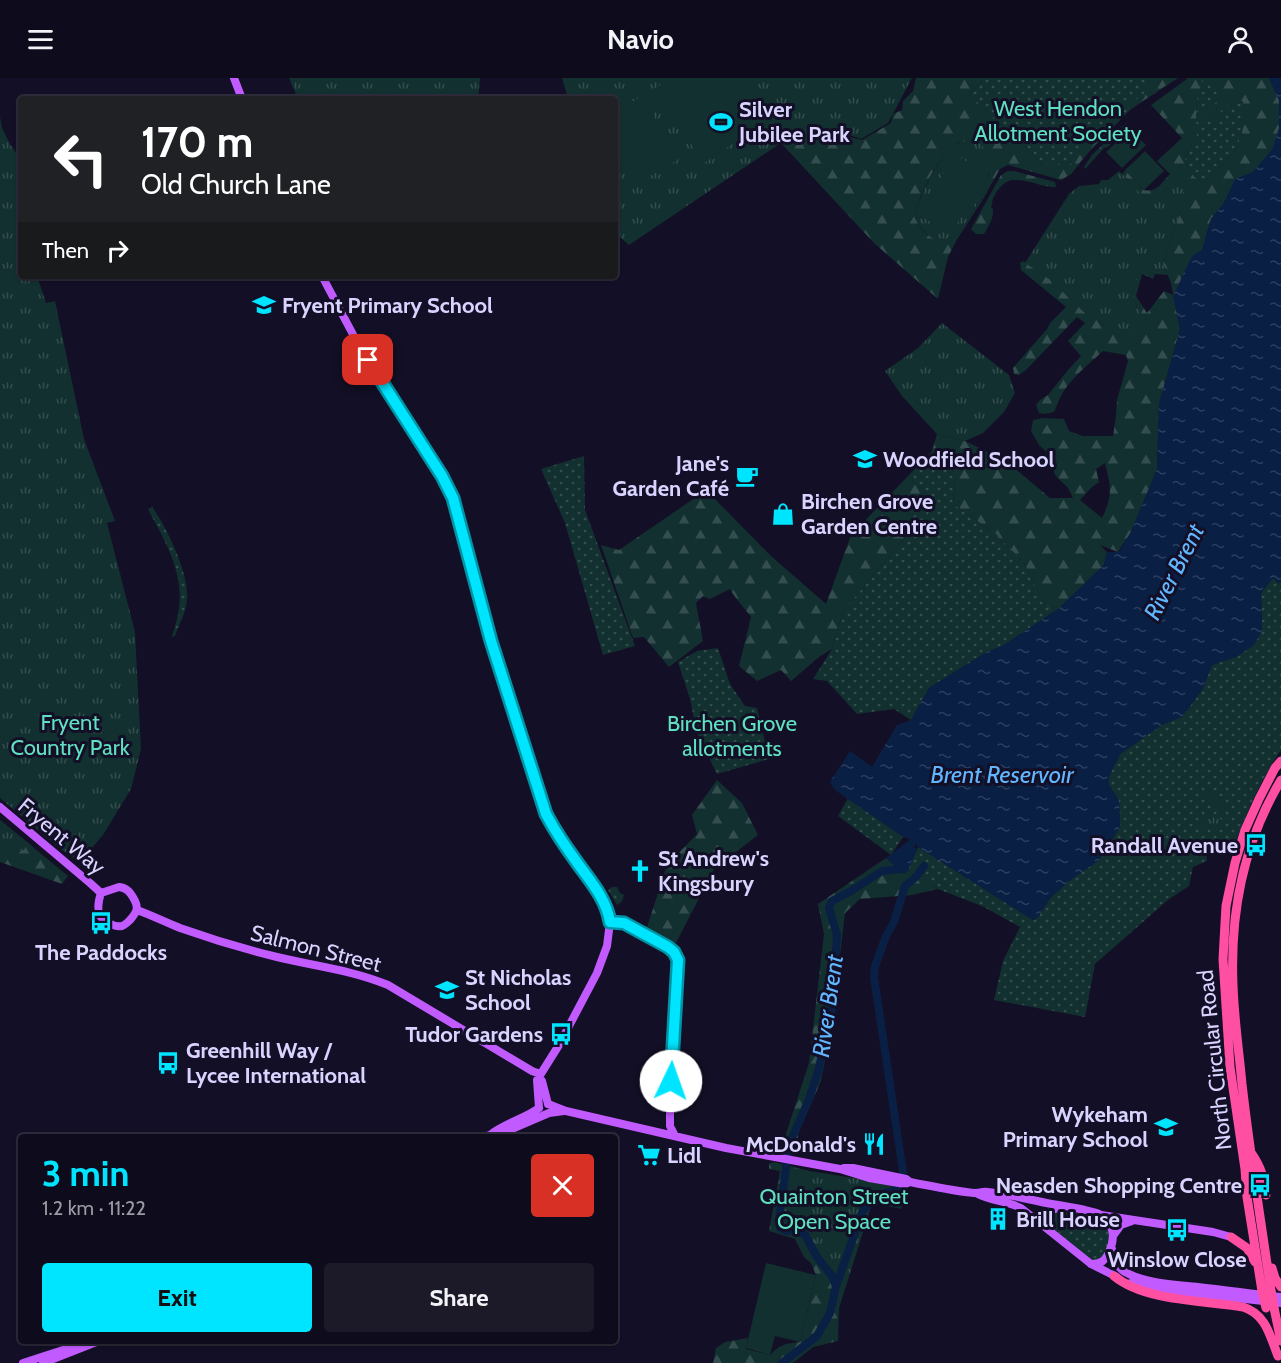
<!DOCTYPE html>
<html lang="en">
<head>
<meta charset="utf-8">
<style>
	:root { --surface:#0e0b1c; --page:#1c1929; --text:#f1f3f6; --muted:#9b9ba3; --line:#2e2b3b; --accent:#00e5ff }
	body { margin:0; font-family:Cabin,sans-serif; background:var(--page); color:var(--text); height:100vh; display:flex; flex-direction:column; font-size:22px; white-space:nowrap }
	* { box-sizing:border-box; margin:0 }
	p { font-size:20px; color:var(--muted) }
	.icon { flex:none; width:33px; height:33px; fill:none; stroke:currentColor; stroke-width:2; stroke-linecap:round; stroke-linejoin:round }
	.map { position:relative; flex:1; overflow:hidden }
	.drawer { position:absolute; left:18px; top:1056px; width:600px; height:210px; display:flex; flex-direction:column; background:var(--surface); border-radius:6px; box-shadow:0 2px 4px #0004,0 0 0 2px var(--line) }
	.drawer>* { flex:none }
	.hud { position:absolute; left:18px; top:18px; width:600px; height:183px; border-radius:6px; box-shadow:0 2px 4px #0004,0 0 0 2px var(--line); background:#202124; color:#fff; overflow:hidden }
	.pin { position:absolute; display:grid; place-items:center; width:51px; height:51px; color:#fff; margin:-26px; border-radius:12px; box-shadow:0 3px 9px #0006 }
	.me { position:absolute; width:66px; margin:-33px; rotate:3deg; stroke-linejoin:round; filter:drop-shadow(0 0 4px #0008) }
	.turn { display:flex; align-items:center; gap:21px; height:126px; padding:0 24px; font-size:27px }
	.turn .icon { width:78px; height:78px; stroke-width:2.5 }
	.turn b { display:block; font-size:42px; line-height:51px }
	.then { display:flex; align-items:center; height:57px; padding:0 24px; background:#0003; gap:12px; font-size:22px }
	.round { display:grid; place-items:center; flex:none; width:63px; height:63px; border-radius:6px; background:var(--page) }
	.head { display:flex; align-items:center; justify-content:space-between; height:102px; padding:0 24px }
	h1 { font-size:36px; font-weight:700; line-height:45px; color:var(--accent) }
	.button { display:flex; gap:12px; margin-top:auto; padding:12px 24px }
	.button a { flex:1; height:69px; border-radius:6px; background:var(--accent); color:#111; font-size:24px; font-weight:700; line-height:69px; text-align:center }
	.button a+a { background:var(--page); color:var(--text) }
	header { display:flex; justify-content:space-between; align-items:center; height:78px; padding:0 24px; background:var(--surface); font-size:27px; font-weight:700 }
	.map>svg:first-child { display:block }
	.grass { fill:url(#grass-dots) }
	.forest { fill:url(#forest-firs); fill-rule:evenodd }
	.park { fill:url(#park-tufts) }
	.pitch { fill:#12302f }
	.water { fill:url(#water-ripples) }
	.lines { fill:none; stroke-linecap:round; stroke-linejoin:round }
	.river { stroke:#0a1f44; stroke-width:8 }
	.major { stroke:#c25bff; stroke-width:8 }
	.highway { stroke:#ff4fa3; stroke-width:9 }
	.highway-bridge { stroke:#ff4fa3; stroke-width:9 }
	.route-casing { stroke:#0095a6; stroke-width:15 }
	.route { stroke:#00e5ff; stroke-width:10 }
	.labels { text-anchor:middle; stroke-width:6; stroke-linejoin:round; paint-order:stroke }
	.park-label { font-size:22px; fill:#5fe0c0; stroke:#130f26 }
	.poi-label { font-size:22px; font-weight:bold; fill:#d9d4ff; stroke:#130f26; text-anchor:start }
	.street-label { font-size:22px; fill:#d9d4ff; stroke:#130f26 }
	.water-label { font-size:24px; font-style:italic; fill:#62b6ff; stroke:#130f26 }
</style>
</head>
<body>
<header><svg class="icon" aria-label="menu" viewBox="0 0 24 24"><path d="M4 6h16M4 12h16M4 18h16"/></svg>Navio<svg class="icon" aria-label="person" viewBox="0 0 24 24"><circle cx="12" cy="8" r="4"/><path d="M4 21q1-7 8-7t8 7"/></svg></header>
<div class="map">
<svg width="1281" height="1285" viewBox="0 0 1281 1285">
	<defs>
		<pattern id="grass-dots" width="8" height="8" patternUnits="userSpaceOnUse" patternTransform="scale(1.5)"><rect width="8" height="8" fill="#12302f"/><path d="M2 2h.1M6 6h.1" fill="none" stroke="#344d4e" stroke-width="1.8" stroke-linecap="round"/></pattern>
		<pattern id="forest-firs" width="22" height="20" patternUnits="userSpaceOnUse" patternTransform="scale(1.5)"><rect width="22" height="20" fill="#12302f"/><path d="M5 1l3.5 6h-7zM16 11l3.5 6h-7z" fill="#344d4e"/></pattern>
		<pattern id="park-tufts" width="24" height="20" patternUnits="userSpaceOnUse" patternTransform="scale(1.5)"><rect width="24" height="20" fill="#12302f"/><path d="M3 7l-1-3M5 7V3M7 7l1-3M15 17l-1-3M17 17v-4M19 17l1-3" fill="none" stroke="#344d4e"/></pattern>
		<pattern id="water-ripples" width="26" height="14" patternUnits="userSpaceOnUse" patternTransform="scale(1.5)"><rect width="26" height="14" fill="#0a1f44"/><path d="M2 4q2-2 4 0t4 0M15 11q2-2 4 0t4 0" fill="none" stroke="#2d3f60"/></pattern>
	</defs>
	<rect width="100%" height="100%" fill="#130f26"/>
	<path class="grass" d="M 985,0 L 1178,0 L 1131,31 L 1088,75 L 1071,96 L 1061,102 L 1041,96 L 1042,86 L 969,16 Z
		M 1202,0 L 1213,0 L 1244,22 C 1244,35 1245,49 1240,61 C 1234,79 1216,92 1203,105 C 1193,99 1189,94 1185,82 L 1189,71 L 1197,59 L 1189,11 Z
		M 932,373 L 955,401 L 953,426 L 996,456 L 1024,485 L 1038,514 L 1052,535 L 1004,567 L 985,575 L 929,610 L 911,642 L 894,631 L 857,636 L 827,603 L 813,601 L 832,571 L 843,533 L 935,424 L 908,398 Z
		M 584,378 L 585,432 L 635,568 L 603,577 L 565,445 L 541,391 Z
		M 152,429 C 167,449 190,498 187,522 C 186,535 179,546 175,558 L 173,559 L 172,558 C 175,548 178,539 179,530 C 184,493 164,462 148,431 Z
		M 1273,500 L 1278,505 L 1281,503 L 1281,672 C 1260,703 1246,736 1233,771 L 1219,766 L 1206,768 L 1207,783 L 1193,789 L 1189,808 L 1169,821 L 1095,886 L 1085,939 L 994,922 L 1003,883 L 1020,849 L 984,829 L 938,811 L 908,792 L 918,769 L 1033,842 L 1038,839 L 1050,820 L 1069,803 L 1099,782 L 1120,749 L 1119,723 L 1109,707 L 1109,698 L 1120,676 L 1163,646 L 1182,639 L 1202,612 L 1212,587 L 1238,578 L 1262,553 L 1261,515 Z
		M 718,570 L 730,606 L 745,628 L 757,630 L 769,681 L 717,696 L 697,655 L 690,621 L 678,584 L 697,573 Z
		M 848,720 L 903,759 L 891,777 L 838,738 Z
		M 612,809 L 617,809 L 620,815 L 624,817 L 622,823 L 617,827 L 608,812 Z
		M 1057,1133 C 1069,1134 1101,1137 1108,1148 C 1111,1152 1110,1157 1109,1162 C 1108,1171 1105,1177 1098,1183 L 1092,1182 L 1049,1147 L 1049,1137 Z"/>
	<path class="forest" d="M 916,0 L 985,0 L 969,16 L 1042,86 L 1071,87 C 1082,70 1107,44 1124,34 L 1123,38 L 1088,74 L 1071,96 L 1061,102 L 1008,87 L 1000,91 L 989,110 L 985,108 L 989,95 L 959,64 C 937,78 921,114 914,138 C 922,154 927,159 944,164 L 958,156 L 983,117 L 985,118 L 956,163 L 948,179 L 938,221 L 874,165 L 781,65 L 821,38 L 827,36 L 849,59 L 862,62 L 891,45 L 893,36 L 902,32 L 903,23 L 913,13 Z
		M 1144,0 L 1177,0 L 1131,31 L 1127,28 L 1148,12 Z
		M 1187,0 L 1269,0 L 1279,22 L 1279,51 L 1273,71 L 1253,94 L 1235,102 L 1224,125 L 1211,141 L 1202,172 L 1174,217 L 1180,251 L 1159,326 L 1157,391 L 1131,454 L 1118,474 L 1100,467 L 1107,474 L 1104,487 L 1058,531 L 1052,535 L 1038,514 L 1024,485 L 996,456 L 953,426 L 955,401 L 932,373 L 937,356 L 965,363 L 1006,383 L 1050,420 L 1073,420 L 1068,410 L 1055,397 L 1050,377 L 1039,367 L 1031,353 L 1033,342 L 1043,340 L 1064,341 L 1069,353 L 1083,358 L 1113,358 L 1116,338 L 1117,322 L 1128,283 L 1126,277 L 1103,273 C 1090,285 1071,300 1062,316 C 1059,321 1057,328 1054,334 L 1045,336 L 1039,335 L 1036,327 L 1040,322 L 1048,317 L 1068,292 L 1081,278 L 1068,263 L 1085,245 L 1077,239 L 1026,292 L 1019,297 L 1014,296 L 1013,290 L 1047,251 L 1051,244 L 1066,229 L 1021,192 L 1020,185 L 1023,183 L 1049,200 L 1083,233 L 1122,259 L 1139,234 L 1132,216 L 1141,190 L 1155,196 L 1153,201 L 1142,196 L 1136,218 L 1147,235 L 1164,213 L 1173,217 L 1171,205 L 1163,185 L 1182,129 L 1155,118 L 1146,118 L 1137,113 L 1123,96 L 1125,92 L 1144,112 C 1157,115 1162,104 1170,96 L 1157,83 L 1182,60 L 1151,27 L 1187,1 ZM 1202,2 L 1205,6 L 1212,3 L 1221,17 L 1213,28 L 1202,30 L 1202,42 L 1216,43 L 1221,33 L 1233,23 L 1243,23 C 1243,35 1245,49 1240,61 C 1234,79 1216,92 1203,105 C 1193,99 1189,94 1185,82 L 1189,71 L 1197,59 L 1196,35 L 1202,28 L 1195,17 L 1203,7 L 1200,4 ZM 1105,385 C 1111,409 1113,417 1102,440 L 1080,422 L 1092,409 L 1099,404 L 1096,391 Z
		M 1126,45 L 1128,50 L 1108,69 L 1104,70 L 1085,91 L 1084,89 L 1092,77 L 1122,48 Z
		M 1008,93 L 1014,93 L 1055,104 L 1056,109 C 1041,109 1028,101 1013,102 C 1003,103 994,115 992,125 C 990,134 993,126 993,135 C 993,141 987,151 984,156 L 976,156 L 971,151 L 1001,97 Z
		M 908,398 L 935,424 L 843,533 L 832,571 L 819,579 L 791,603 L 781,592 L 757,603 L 739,588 L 751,539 C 744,529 736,522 730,511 L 710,521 L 703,518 L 696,525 L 703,563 L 669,589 L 644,559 L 633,560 L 601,467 L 619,472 L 699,417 L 705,411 L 771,478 L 826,526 L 851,457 Z
		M 717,702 L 742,725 L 758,757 L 714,791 L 676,865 L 647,849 L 667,787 L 697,756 L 692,737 Z
		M 0,742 L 68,798 L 62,806 L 0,784 Z
		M 886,780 L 904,796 L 908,792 L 938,811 L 912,817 L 860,821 L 845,835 L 832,947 L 821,1003 L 798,1056 L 797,1076 L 781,1071 L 809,985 L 824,856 L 818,826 Z
		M 774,1084 L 809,1093 L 872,1125 L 839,1230 L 838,1263 L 813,1269 L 793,1285 L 713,1285 L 716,1270 L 725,1264 L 748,1260 L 746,1271 L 770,1277 C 782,1265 785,1266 800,1264 L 816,1197 L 811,1185 L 804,1179 L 795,1161 L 769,1153 L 780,1093 L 769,1091 L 769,1086 Z"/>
	<path class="park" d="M 289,0 L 480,0 L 478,21 L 298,21 Z
		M 562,0 L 912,0 L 888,45 L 861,61 L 850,57 L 821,38 L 629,167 L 615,155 L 615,21 L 568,21 Z
		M 0,39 L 2,50 L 10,66 L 21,82 L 21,198 L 37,198 L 46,225 L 55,223 L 84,361 L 115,443 L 107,445 L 135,554 L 141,671 L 131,711 L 103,757 L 80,784 L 58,769 L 0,720 Z
		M 970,62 L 982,67 C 989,82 990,92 986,108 L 989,110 L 985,118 L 983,117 L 958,156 L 944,164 C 928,160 922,153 914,138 C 920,118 938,78 956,66 C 960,64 964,63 970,62 Z
		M 1119,93 C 1133,104 1135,119 1155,118 L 1168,104 L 1178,104 L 1183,112 L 1182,129 L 1163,185 L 1168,197 L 1155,196 L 1141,191 L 1132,216 L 1139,234 L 1137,248 L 1122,259 L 1083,233 L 1049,201 L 1025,185 L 1069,116 L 1079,108 L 1099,106 L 1101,102 L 1108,102 Z
		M 942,245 L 1009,297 L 1015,315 L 1004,334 L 983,355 L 965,363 L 937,356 L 902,318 L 885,293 L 918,270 Z
		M 1205,734 L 1223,742 L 1217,755 L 1199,748 Z
		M 0,742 L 32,768 L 0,783 Z
		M 797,1091 L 903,1108 L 905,1111 L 901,1131 L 872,1125 L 845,1211 L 810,1154 L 798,1147 L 787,1148 L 784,1142 Z"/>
	<path class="pitch" d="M 630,0 L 655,0 L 639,12 Z
		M 670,0 L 737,0 L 769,41 L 704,85 L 654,11 Z
		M 642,18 L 678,82 L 634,107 L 616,75 L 622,87 L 615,91 L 615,34 Z
		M 1130,51 L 1146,67 L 1122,90 L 1106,74 Z
		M 1145,73 L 1164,93 L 1144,112 L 1125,92 Z
		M 955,76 L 986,97 L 950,157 L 918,136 Z
		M 1209,713 L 1226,721 L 1221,732 L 1204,724 Z
		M 766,1185 L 816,1197 L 800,1264 L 775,1258 L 770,1277 L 746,1270 Z"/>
	<path class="water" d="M 1269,0 L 1281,0 L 1281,503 L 1279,506 L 1273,500 L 1261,515 L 1262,553 L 1254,567 L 1238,578 L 1212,587 L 1202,612 L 1182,639 L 1163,646 L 1120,676 L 1109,698 L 1109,707 L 1119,723 L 1120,749 L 1099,782 L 1069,803 L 1050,820 L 1038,839 L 1033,842 L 918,769 C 914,763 910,760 903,759 L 835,712 L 830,704 L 850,673 L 872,689 L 897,647 L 911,642 L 929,610 L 985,575 L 1004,567 L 1058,531 L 1104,487 L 1107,474 L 1119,474 L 1131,454 L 1157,391 L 1159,326 L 1180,251 L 1173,218 L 1192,178 L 1202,172 L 1211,141 L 1224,125 L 1235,101 L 1253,94 L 1273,70 L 1279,50 L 1279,22 Z
		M 907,764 L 911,766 L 917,771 L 908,792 L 904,796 L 886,780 Z"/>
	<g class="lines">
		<path class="river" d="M 903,1094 L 874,899 L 875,888 L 886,858 L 894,844 L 905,808 L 916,799 L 924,788
			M 836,1208 L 863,1132 L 881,1116 L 899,1111
			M 782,1285 L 817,1258 L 830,1235 L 836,1208 L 832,1198 L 817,1179 L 805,1157 L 795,1152 L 786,1153 L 780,1150 L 779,1143 L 789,1067 L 809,1021 L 818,994 L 832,931 L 837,857 L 829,830 L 832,823 L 851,813 L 882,793 L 900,791 L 913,762 L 919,756"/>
		<path class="major" d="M 234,0 L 242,21
			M 322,198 L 357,264 L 442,398 L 453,420 L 459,438 L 475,508 L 491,563 L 520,658 L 546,736 L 556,756 L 600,815 L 606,827 L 610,844 L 607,868 L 597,895 L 559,967 L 537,1002 L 539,1030
			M 0,729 L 90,805 L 101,815
			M 119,809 C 127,810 130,814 134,821 C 139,830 137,834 130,842 C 128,844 125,847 122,848 C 117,849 112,847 108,845 C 96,839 97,827 101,815 Z
			M 137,832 C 151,837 165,844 180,850 C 211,861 244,871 277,879 C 314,888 352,892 388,907 L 532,993 L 540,996
			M 610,844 L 624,845 L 668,869 L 674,874 L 678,882 L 670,1024 L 670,1048 L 675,1058
			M 542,1003 L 548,1026
			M 548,1026 L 566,1033 L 726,1070 L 840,1091 L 869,1100 L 905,1106 L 910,1104
			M 490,1057 C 505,1045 524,1041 539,1030
			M 484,1059 L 490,1057 L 498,1057 L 549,1035 L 564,1033
			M 844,1090 L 853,1090 L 906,1101 L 910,1104 C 931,1108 953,1113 974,1115 C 979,1115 983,1113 988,1114 C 1009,1116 1030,1122 1052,1126 C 1063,1128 1092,1132 1101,1137 C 1115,1145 1115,1162 1109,1174 C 1105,1183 1101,1186 1091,1186
			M 976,1115 C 990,1123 1007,1123 1021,1130 L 1091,1186 L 1117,1199
			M 1101,1137 L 1213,1154 L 1231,1159
			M 1051,1153 L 1047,1144 L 1048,1136 L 1052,1132 L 1061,1129
			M 1113,1158 L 1121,1147 L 1132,1143
			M 1112,1171 C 1113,1180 1117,1189 1125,1194 C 1144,1205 1176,1207 1198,1209 C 1226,1212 1253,1216 1281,1219
			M 1131,1205 L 1164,1212 L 1281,1225
			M 23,1285 L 69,1270 L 84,1263
			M 43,1285 L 99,1263"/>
		<path class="highway" d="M 1252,1076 C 1262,1091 1264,1100 1266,1117
			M 1231,1159 L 1247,1170 L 1255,1184
			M 1272,1190 L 1275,1200 L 1281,1209
			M 1114,1198 C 1146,1224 1204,1222 1243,1229 C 1266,1236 1270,1258 1278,1278
			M 1262,1213 L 1247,1119 L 1245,1091 L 1230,989 L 1223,881 L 1226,828 L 1235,785 L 1245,752 L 1259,721 L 1275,690 L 1281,683
			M 1271,1213 C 1261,1144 1250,1076 1242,1006 C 1239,973 1234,940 1233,907 C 1230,835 1244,764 1281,702
			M 1274,1230 L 1281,1263"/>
		<path class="highway-bridge" d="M 1262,1213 L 1266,1230
			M 1271,1213 L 1274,1230"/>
	</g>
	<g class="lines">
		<g class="route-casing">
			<path id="route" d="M 368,282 L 442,398 L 453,420 L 491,563 L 546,736 C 555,753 565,768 576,783 C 590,803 606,820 610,844 L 624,845 L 668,869 L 674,874 L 678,882 L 671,1003"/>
		</g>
		<use href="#route" class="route"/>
	</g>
	<defs>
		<g id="stadium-bare" transform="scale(1.8)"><path d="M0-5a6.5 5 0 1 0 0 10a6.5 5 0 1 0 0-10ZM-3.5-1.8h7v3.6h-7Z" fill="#00e5ff" stroke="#130f26" stroke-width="2.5" paint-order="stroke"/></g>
		<g id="school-bare" transform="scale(1.8)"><path d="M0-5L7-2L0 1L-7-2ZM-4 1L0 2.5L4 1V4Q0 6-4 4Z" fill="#00e5ff" stroke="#130f26" stroke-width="2.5" paint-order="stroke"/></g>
		<g id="cafe-bare" transform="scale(1.8)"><path d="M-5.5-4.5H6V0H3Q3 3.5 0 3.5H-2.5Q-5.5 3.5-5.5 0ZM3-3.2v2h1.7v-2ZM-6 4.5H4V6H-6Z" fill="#00e5ff" stroke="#130f26" stroke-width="2.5" paint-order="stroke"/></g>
		<g id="shop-bare" transform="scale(1.8)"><path d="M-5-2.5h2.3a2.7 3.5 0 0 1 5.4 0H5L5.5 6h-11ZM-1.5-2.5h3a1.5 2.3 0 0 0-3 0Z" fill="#00e5ff" stroke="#130f26" stroke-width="2.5" paint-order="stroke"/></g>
		<g id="bus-bare" transform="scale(1.8)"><path d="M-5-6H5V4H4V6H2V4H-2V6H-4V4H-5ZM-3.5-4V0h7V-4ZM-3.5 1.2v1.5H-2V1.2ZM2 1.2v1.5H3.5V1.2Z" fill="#00e5ff" stroke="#130f26" stroke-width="2.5" paint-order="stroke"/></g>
		<g id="church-bare" transform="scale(1.8)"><path d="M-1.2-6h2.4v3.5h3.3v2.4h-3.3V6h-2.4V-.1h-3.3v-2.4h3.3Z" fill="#00e5ff" stroke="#130f26" stroke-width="2.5" paint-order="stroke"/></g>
		<g id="restaurant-bare" transform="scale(1.8)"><path d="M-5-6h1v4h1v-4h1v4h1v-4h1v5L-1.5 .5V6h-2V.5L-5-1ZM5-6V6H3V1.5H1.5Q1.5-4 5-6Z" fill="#00e5ff" stroke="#130f26" stroke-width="2.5" paint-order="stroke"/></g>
		<g id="supermarket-bare" transform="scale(1.8)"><path d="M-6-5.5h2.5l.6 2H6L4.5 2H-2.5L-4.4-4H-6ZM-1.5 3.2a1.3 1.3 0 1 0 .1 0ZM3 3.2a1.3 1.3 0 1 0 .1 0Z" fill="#00e5ff" stroke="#130f26" stroke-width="2.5" paint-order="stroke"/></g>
		<g id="building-bare" transform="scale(1.8)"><path d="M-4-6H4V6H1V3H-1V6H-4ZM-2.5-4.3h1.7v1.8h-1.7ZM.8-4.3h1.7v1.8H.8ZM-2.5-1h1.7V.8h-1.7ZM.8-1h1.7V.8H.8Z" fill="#00e5ff" stroke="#130f26" stroke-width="2.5" paint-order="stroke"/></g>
	</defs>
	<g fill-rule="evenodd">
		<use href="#stadium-bare" x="721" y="44"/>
		<use href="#school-bare" x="264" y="227"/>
		<use href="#school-bare" x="865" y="381"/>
		<use href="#cafe-bare" x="747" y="398"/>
		<use href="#shop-bare" x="783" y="436"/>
		<use href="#bus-bare" x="1256" y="767"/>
		<use href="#church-bare" x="640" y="793"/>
		<use href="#bus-bare" x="101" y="845"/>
		<use href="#school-bare" x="447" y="912"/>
		<use href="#bus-bare" x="561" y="956"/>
		<use href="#bus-bare" x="168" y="985"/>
		<use href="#school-bare" x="1166" y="1049"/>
		<use href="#restaurant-bare" x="874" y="1066"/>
		<use href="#supermarket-bare" x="649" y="1077"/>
		<use href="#bus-bare" x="1260" y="1107"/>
		<use href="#building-bare" x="998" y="1141"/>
		<use href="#bus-bare" x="1177" y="1152"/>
	</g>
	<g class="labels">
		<g class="park-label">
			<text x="1058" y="38">West Hendon<tspan x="1058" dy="25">Allotment Society</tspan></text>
			<text x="70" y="652">Fryent<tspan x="70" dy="25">Country Park</tspan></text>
			<text x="732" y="653">Birchen Grove<tspan x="732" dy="25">allotments</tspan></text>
			<text x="834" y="1126">Quainton Street<tspan x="834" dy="25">Open Space</tspan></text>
		</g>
		<g class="poi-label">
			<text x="739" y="39">Silver<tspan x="739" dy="25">Jubilee Park</tspan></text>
			<text x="282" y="235">Fryent Primary School</text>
			<text x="883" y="389">Woodfield School</text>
			<text x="729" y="393" text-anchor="end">Jane's<tspan x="729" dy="25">Garden Café</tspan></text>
			<text x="801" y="431">Birchen Grove<tspan x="801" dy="25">Garden Centre</tspan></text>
			<text x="1238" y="775" text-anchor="end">Randall Avenue</text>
			<text x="658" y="788">St Andrew's<tspan x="658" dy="25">Kingsbury</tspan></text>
			<text x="101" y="882" text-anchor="middle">The Paddocks</text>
			<text x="465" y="907">St Nicholas<tspan x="465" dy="25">School</tspan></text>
			<text x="543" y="964" text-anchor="end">Tudor Gardens</text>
			<text x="186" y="980">Greenhill Way /<tspan x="186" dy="25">Lycee International</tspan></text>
			<text x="1148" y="1044" text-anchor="end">Wykeham<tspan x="1148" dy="25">Primary School</tspan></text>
			<text x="856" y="1074" text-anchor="end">McDonald's</text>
			<text x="667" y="1085">Lidl</text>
			<text x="1242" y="1115" text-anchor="end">Neasden Shopping Centre</text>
			<text x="1016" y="1149">Brill House</text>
			<text x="1177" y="1189" text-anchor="middle">Winslow Close</text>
		</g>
		<g class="street-label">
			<text transform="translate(62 758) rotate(40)" y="8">Fryent Way</text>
			<text transform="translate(316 870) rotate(14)" y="8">Salmon Street</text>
			<text transform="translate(1214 982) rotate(-96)" y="8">North Circular Road</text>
		</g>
		<g class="water-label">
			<text transform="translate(1174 494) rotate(-63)" y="8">River Brent</text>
			<text x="1002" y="705">Brent Reservoir</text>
			<text transform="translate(828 928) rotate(-82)" y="8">River Brent</text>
		</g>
	</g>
</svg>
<div class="pin" style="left:368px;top:282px;background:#d93025"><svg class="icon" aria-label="arrive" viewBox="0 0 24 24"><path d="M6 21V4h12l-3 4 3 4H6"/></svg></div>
<svg class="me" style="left:671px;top:1003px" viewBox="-20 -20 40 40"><circle r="19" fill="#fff"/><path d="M0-13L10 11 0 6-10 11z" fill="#00e5ff"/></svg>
<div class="hud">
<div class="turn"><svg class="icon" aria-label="left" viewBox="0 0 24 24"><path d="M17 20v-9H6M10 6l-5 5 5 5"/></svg><div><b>170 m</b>Old Church Lane</div></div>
<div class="then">Then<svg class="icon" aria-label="right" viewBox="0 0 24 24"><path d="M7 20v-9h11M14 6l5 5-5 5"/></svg></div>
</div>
<section class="drawer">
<div class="head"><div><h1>3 min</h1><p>1.2 km · 11:22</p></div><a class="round" style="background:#d93025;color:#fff"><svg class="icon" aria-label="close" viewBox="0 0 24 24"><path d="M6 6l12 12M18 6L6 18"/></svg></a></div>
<div class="button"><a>Exit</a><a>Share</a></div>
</section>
</div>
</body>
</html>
